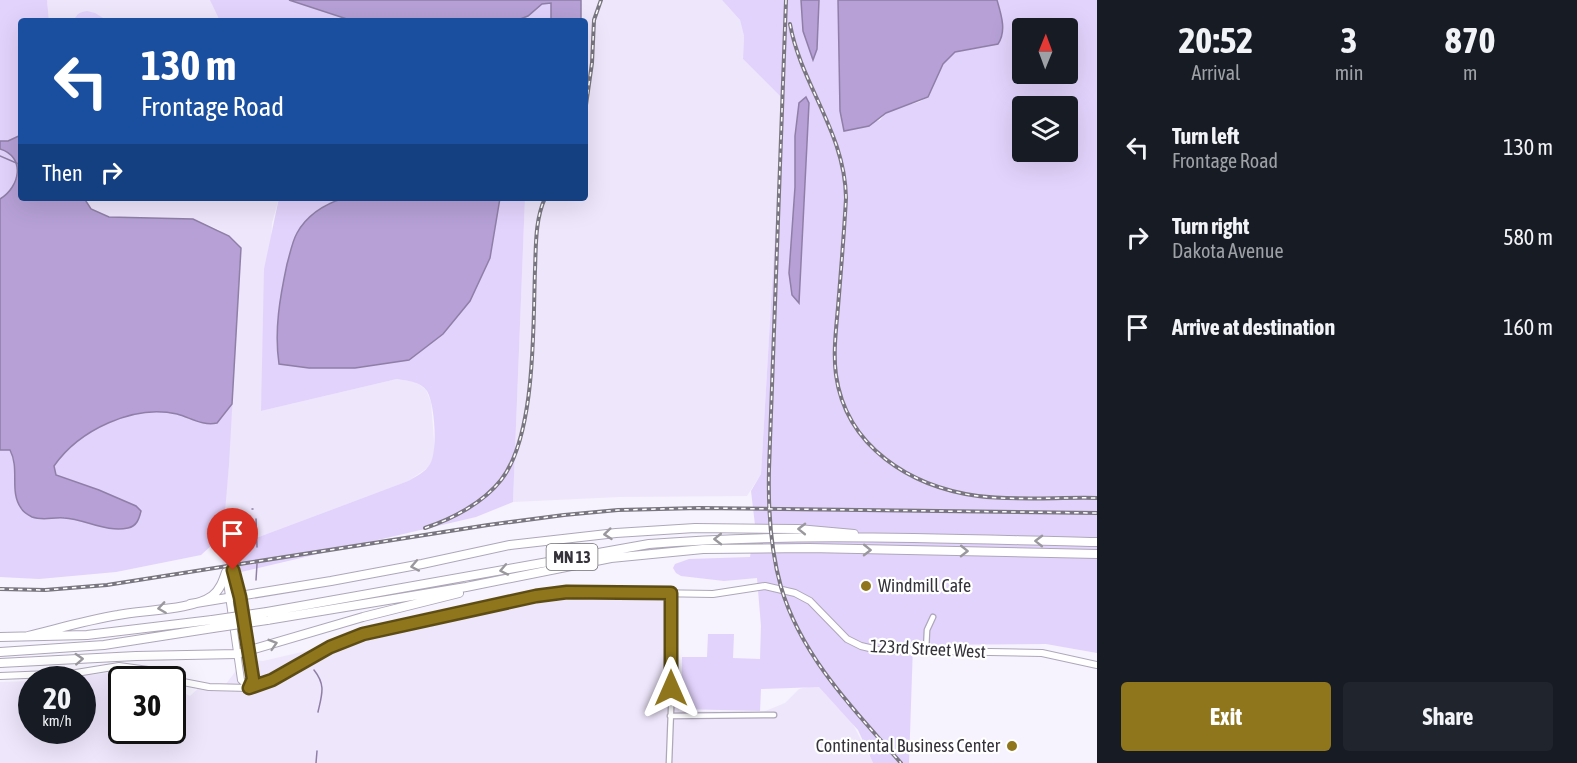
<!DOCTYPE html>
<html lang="en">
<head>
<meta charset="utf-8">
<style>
	:root { --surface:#171b24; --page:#20242c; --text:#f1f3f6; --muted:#9ea1a6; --accent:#8f761c }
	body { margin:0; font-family:"Asap Condensed",sans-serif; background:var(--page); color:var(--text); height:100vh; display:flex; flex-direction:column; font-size:22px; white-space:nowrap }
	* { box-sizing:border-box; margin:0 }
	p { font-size:20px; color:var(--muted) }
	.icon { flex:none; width:33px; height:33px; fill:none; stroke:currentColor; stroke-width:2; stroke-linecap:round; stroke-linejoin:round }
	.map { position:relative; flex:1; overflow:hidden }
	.details { display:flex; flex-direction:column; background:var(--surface); width:480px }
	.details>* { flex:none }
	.guide { position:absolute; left:18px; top:18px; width:570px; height:183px; border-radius:6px; box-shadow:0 6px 24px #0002; background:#1a4fa0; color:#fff; overflow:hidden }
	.needle { width:39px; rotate:1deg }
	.tools { position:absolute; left:1012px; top:18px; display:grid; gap:12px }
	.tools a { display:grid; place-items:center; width:66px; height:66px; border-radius:6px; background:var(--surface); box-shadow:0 6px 24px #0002; font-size:30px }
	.speed { position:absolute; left:18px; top:666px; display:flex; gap:12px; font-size:30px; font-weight:700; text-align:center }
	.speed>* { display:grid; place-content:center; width:78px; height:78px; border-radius:50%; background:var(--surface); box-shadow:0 6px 24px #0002; line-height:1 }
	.speed small { font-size:15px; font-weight:400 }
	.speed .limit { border:3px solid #111; border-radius:9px; background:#fff; color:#111 }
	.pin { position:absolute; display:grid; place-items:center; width:51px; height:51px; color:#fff; margin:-62px -26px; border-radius:50% 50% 50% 0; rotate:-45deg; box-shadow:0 0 6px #0007 }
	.pin .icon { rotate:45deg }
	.me { position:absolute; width:66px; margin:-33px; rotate:0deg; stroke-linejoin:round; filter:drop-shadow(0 0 4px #0008) }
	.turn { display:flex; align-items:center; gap:21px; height:126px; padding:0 24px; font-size:27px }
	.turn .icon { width:78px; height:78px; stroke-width:2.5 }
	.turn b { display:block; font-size:42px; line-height:51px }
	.then { display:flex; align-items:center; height:57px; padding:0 24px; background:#0003; gap:12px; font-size:22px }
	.eta { display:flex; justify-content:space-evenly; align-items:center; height:102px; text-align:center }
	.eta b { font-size:36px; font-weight:700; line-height:42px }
	.button { display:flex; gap:12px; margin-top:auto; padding:12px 24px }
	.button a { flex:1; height:69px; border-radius:6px; background:var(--accent); color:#fff; font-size:24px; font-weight:700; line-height:69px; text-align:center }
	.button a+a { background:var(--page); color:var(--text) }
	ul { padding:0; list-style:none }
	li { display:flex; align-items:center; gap:18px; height:90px; padding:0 24px }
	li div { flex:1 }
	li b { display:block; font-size:22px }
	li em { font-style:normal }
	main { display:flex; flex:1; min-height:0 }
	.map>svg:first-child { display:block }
	.built { fill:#eee6fb }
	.green { fill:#e2d3fc; fill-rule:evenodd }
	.water { fill:#b6a0d6; stroke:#8f7fa7; stroke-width:1.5 }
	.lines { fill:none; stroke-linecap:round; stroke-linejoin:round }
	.stream { stroke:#8f7fa7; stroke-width:1.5 }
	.minor-casing { stroke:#aea7ba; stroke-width:7 }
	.tertiary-casing { stroke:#aea7ba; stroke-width:8 }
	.motorway-casing { stroke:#aea7ba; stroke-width:10 }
	.minor { stroke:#fff; stroke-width:4.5 }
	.tertiary { stroke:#fff; stroke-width:6 }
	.motorway { stroke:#fff; stroke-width:8 }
	.rail-casing { stroke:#7a7680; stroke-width:4 }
	.rail { stroke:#fff; stroke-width:1.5; stroke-dasharray:4.5; stroke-linecap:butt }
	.motorway-bridge-casing { stroke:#aea7ba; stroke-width:10; stroke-linecap:butt }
	.motorway-bridge { stroke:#fff; stroke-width:8 }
	.oneway { stroke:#9a989c }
	.route-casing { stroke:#5d4d12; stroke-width:15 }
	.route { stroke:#8f761c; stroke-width:10 }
	.poi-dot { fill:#8f761c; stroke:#fff; stroke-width:2 }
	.labels { text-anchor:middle; stroke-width:4.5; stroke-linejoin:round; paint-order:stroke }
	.shield { fill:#fff; stroke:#727075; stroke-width:1.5 }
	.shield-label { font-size:16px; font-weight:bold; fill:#35323a }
	.poi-label { font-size:18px; fill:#35323a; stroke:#fff; text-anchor:start }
	.street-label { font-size:18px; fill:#35323a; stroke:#fff }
</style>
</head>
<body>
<main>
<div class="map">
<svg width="1097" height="763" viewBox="0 0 1097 763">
	<rect width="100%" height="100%" fill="#f6f2fe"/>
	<path class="built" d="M 47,0 L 289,0 L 353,21 L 49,21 Z
		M 581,0 L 722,0 L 740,20 L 744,36 L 743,59 L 783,99 L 761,474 L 747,496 L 619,497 L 513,502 L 525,198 L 585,198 L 585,21 L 581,21 Z
		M 84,198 L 279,198 L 272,223 L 261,411 L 397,379 L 416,382 L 426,390 L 431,402 L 435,454 L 429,467 L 408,481 L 251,540 L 237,573 L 222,576 L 224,512 L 229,465 L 236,242 L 218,229 L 193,219 L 109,217 L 91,209 Z
		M 678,598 L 679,711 L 763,712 L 785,703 L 799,689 L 817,685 L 843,705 L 873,763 L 0,763 L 0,682 L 31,681 L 32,730 L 82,730 L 82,680 L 50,679 L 136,670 L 156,679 L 122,680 L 122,730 L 172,730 L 173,687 L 190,696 L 203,684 L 226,684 L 244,660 L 263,661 L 453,617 L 517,606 L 574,599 Z"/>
	<path class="green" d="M 0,0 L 47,0 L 49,21 L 21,21 L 21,135 L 7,141 L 0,141 Z
		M 210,0 L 289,0 L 353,21 L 220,21 Z
		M 722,0 L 801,0 L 803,31 L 813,60 L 817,49 L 819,0 L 838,0 L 840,111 L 844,130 L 880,120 L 886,113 L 900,107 L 919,102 L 928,97 L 943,64 L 955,52 L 985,47 L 1001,12 L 997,0 L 1097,0 L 1097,653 L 1046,644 L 913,645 L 909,763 L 873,763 L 858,730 L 819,687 L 761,689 L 760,711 L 681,709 L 682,657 L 707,657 L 708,634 L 734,634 L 733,658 L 760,659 L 761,626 L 757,578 L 724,581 L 681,576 L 676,573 L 673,568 L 675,564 L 689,559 L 750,557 L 755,525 L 751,491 L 761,474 L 783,99 L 743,59 L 744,36 L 740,20 ZM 1023,28 L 1068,28 L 1068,74 L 1023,74 ZM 1023,106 L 1068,106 L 1068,152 L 1023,152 Z
		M 542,3 L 551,3 L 551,21 L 515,21 L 528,16 Z
		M 87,11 L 95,13 L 108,21 L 74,21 C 76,14 80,12 87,11 Z
		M 0,149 C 26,157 20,187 0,199 Z
		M 279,198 L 344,198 L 327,204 L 311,215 L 297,233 L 279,364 L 309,368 L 355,368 L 490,258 L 500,198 L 525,198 L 513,502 L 476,517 L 237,573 L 251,540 L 408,481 C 415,477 426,472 430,464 C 438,451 435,404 427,391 C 420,381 407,381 397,379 L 261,411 L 264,269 Z
		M 0,215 L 193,219 L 229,236 L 241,248 L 229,465 L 223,535 L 201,555 L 116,572 L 39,579 L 0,577 Z"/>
	<path class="water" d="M 289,0 L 581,0 L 581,21 L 551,21 L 551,3 L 542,4 L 528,16 L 515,21 L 353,21 Z
		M 801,0 L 819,0 L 817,49 L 813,60 L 803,31 Z
		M 838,0 L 997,0 C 1001,14 1007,31 998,44 L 955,52 L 943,64 L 928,97 L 886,113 L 869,126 L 844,131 L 840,111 Z
		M 806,97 L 809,103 L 799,303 L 792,295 L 789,273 L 795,187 L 795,136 L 799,103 Z
		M 21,135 L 21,198 L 84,198 L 91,209 L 109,217 L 193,219 L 229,236 L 241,248 L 232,404 L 217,423 C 203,426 191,418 177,414 C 134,404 79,430 54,466 L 56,475 L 99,490 L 136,506 L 141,511 C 139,519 137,526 128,528 C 107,533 85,519 64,518 C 53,517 43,521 32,517 C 28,515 23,512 21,508 C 9,491 20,469 10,450 L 0,450 L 0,199 C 20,187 26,157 0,149 L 0,141 L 8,141 Z
		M 344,198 L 500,198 L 490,258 L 470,301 L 443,334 L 409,360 L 355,368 L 309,368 L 279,364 C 274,330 280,297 287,264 C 290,254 292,242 297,233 C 307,215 325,204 344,198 Z"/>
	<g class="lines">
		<path class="stream" d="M 0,156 L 21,165
			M 252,509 L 253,509
			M 256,519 L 257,547
			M 256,580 L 257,564
			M 314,670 C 326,685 322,694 318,712
			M 316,763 L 317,751"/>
		<g class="minor-casing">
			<path id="minor" d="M 926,651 L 927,630 L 933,617
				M 670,716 L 774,715
				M 669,763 L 672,684 L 671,593"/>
		</g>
		<g class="tertiary-casing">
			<path id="tertiary" d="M 230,565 C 237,576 255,667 253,680 C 252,683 251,686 249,688 L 241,680 L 227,582 L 226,572 Z
				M 0,676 L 76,673 L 119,666 L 148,670 L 178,681 L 209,687 L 249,688 L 272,680 L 330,647 L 363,634 L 536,596 L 590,592 L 713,594 L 765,586 L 795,593 L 810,601 L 847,639 L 861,646 L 878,650 L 1042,653 L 1097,665"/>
		</g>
		<g class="motorway-casing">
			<path id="motorway" d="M 190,604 L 331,581 L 422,564 L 510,545 L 616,533 L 695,528 L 798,529 L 854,534
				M 267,612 L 649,544 C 798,532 948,539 1097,542
				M 267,620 L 466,587 L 611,558 L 703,549 L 809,548 L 1097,554
				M 28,636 C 57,629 87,620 118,615 C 142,610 193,610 212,596 C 220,590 223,581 226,572
				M 0,637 L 87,635 L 212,620
				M 0,652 L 104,645 L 213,628
				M 0,663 L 136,656 L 237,654 L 363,617 L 459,593"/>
		</g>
		<use href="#minor" class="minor"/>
		<use href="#tertiary" class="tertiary"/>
		<use href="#motorway" class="motorway"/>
		<g class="rail-casing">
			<path id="rail" d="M 786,0 L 769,469 C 768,508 770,548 781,587 C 801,656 854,710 901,763
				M 790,24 C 801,85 845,132 846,198 C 844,234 841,271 838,307 C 836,330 833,353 836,375 C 846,447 911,487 978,496 C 1017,501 1058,497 1097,498
				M 585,112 L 592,63 L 594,20 L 601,0
				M 425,528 C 452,519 483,503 501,480 C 536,436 533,326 535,270 C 536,246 535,220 545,198
				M 0,589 L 45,590 L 107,585 L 488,525 L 564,515 L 618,510 L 700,508 L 1097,513"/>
		</g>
		<use href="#rail" class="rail"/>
		<g class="motorway-bridge-casing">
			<path id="motorway-bridge" d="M 212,620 L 267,612
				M 213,628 L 267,620"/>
		</g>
		<use href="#motorway-bridge" class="motorway-bridge"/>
	</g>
	<defs><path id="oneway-chevron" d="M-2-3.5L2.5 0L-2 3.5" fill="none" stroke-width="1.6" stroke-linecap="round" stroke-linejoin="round" transform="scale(1.5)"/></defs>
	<g class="oneway">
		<use href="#oneway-chevron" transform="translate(802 529) rotate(-179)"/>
		<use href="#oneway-chevron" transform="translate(608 534) rotate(174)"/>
		<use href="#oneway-chevron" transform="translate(718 539) rotate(179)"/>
		<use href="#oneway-chevron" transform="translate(1039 541) rotate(-179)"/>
		<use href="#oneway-chevron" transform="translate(867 550) rotate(1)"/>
		<use href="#oneway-chevron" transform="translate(964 551) rotate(1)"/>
		<use href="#oneway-chevron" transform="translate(415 566) rotate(169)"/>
		<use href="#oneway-chevron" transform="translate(504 570) rotate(169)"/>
		<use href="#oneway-chevron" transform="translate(162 608) rotate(172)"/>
		<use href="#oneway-chevron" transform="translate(273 644) rotate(-17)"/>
		<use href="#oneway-chevron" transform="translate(79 659) rotate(-3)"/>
	</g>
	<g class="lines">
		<g class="route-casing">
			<path id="route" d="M 233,570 L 240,597 L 253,679 L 249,688 L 272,680 L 330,647 L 363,634 L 536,596 L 567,592 L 671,593 L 671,688"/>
		</g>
		<use href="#route" class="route"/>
	</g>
	<g class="poi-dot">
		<circle cx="866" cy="586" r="6"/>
		<circle cx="1012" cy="746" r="6"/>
	</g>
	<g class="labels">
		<rect class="shield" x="546.5" y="544" width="51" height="26" rx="4.5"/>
		<g class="shield-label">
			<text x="572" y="563">MN 13</text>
		</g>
		<g class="poi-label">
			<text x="878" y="592">Windmill Cafe</text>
			<text x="1000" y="752" text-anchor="end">Continental Business Center</text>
		</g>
		<g class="street-label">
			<text transform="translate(928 649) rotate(3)" y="6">123rd Street West</text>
		</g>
	</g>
</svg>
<div class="tools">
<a><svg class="needle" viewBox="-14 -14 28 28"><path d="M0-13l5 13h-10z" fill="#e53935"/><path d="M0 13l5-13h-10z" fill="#9ea1a6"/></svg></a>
<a><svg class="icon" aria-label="layers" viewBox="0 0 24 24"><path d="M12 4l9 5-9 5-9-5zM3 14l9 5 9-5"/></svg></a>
</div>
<div class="speed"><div>20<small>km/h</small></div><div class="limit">30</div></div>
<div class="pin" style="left:233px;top:570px;background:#d93025"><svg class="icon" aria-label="arrive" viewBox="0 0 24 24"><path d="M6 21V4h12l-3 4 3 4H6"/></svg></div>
<svg class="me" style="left:671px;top:688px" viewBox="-20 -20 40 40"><path d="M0-17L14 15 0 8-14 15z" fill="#8f761c" stroke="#fff" stroke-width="4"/></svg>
<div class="guide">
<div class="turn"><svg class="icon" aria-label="left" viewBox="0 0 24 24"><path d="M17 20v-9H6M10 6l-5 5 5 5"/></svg><div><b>130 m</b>Frontage Road</div></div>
<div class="then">Then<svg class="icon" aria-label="right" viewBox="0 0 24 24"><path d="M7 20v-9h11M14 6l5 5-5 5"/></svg></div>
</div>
</div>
<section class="details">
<div class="eta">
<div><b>20:52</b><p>Arrival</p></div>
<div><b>3</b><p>min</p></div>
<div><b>870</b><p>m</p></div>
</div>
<ul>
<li><svg class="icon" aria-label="left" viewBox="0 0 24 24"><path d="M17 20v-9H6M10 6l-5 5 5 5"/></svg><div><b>Turn left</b><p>Frontage Road</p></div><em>130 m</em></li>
<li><svg class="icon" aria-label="right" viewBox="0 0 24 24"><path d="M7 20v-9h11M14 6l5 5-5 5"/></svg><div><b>Turn right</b><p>Dakota Avenue</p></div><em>580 m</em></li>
<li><svg class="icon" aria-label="arrive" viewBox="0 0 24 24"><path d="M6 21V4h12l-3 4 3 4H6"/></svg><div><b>Arrive at destination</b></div><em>160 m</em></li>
</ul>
<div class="button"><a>Exit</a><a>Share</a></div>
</section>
</main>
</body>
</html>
